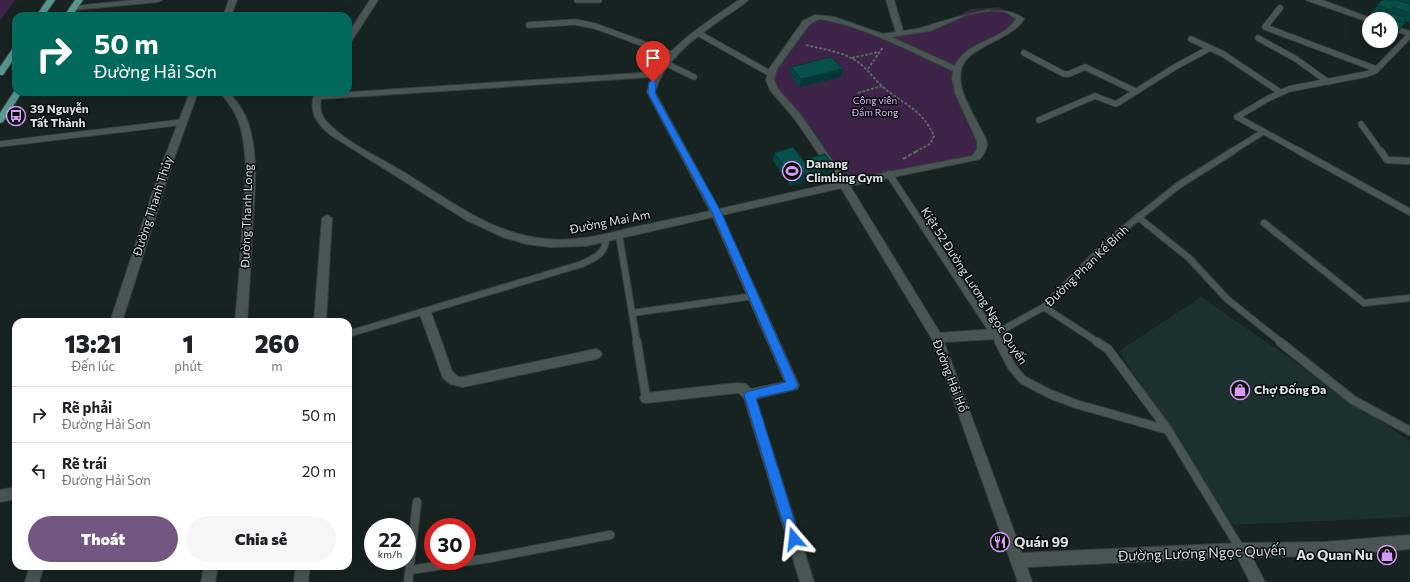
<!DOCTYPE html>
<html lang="vi">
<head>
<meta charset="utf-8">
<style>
	:root { --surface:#fff; --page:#f6f6f6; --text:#202124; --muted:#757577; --line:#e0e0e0; --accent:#735783 }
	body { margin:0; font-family:Commissioner,sans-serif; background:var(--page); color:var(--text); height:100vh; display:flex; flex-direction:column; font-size:15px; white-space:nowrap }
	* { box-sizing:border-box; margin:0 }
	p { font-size:13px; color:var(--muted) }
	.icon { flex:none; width:22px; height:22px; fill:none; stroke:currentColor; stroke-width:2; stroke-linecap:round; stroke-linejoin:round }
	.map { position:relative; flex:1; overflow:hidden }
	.drawer { position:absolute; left:12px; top:318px; width:340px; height:252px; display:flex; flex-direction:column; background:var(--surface); border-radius:12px; box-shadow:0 4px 16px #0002 }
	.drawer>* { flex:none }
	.guide { position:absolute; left:12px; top:12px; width:340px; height:84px; border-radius:12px; box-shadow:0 4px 16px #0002; background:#00695c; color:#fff; overflow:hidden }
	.tools { position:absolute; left:1362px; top:12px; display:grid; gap:8px }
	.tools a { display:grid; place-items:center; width:36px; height:36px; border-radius:50%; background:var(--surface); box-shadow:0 4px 16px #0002; font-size:20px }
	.speed { position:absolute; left:364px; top:518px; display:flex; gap:8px; font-size:20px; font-weight:700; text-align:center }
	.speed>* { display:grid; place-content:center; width:52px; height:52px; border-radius:50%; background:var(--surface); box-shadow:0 4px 16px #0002; line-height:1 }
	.speed small { font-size:10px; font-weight:400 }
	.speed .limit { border:6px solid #d22; background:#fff; color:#111 }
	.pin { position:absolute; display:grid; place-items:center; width:34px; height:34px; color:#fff; margin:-41px -17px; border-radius:50% 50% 50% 0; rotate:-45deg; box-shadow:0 0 4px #0007 }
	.pin .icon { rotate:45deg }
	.me { position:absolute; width:44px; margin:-22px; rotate:343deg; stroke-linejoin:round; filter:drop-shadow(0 0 3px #0008) }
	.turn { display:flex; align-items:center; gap:14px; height:84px; padding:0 16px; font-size:18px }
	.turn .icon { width:52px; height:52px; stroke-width:2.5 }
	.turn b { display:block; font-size:28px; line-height:34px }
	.eta { display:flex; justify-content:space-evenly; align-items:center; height:68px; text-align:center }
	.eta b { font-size:24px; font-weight:800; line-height:28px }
	.cta { display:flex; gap:8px; margin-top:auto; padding:8px 16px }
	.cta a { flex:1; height:46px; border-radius:24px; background:var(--accent); color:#fff; font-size:16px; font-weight:800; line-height:46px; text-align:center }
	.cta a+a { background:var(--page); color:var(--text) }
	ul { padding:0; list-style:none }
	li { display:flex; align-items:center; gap:12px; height:56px; padding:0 16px; border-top:1px solid var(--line) }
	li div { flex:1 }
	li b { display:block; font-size:15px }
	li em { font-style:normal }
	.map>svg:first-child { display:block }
	.built { fill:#1c302d }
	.green { fill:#3d2348 }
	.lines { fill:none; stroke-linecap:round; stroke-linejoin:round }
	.service-far2-casing { stroke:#373f3e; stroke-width:7 }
	.service-far1-casing { stroke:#373f3e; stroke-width:8 }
	.service-casing { stroke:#373f3e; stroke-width:10 }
	.minor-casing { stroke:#373f3e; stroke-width:2 }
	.primary-casing { stroke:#373f3e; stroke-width:2 }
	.path-far1 { stroke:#5a6462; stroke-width:2; stroke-dasharray:3 1.5; stroke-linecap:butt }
	.path { stroke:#5a6462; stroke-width:2.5; stroke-dasharray:4 2; stroke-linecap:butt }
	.service-far2 { stroke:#485553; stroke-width:5.5 }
	.service-far1 { stroke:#485553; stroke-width:6 }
	.service { stroke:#485553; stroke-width:8 }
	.minor { fill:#485553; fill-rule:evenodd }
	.primary { fill:#569790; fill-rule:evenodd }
	.wall { fill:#064540 }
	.shaded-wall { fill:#053834 }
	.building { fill:#07504a; stroke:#053834 }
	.route { fill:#1a73e8; stroke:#114b97 }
	.labels { text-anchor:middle; stroke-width:3; stroke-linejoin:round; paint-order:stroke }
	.far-park-label { font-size:10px; fill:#e6b5fd; stroke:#060b0a }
	.poi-label { font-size:12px; font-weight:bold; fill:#dae1e0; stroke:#060b0a; text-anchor:start }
	.street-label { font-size:12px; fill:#dae1e0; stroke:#060b0a }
	.near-poi-label { font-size:14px; font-weight:bold; fill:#dae1e0; stroke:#060b0a; text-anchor:start }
	.near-street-label { font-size:14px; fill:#dae1e0; stroke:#060b0a }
</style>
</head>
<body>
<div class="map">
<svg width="1410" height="582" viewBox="0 0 1410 582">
	<rect width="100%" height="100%" fill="#172321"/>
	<path class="built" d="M 1201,297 L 1410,441 L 1410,517 L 1228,525 L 1119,351 Z"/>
	<path class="green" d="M 0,0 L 15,0 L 0,21 Z
		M 1000,7 L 1020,19 L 1015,27 L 965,56 L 957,70 L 957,88 L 981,150 L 969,160 L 844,184 L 774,90 L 771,74 L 813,19 L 824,17 L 882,36 L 930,28 L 972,9 Z"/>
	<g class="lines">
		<g class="service-far2-casing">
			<path id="service-far2" d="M 577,0 L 599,0
				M 1280,8 L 1265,27 L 1376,69
				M 529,25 L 575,22 L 595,26 L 674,55
				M 698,33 L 771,74
				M 1258,38 L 1296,59 L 1328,82
				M 1191,39 L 1223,54 L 1280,92
				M 1024,53 L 1064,74 L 1069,74 L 1085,67 L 1135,91
				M 665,63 L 694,77
				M 1039,120 L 1095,96 L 1116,104 L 1175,67 L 1210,48
				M 1361,124 L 1381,152
				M 0,144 L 183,122
				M 1231,152 L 1263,132
				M 1301,152 L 1237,117 L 1269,98 L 1289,89 L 1367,74 L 1375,71 L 1410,35"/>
		</g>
		<g class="service-far1-casing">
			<path id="service-far1" d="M 1299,151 L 1410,212
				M 1381,151 L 1387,160 L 1410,161
				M 889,174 L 1000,343
				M 1138,217 L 1189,258 L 1227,299 L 1282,343
				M 1264,223 L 1364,303 L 1410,298
				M 619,235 L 637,343
				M 1044,307 L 1099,343
				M 632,313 L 754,296
				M 348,334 L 582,264 C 594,258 606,254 606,238
				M 995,334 L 1044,307 L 1111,239 L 1179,185 L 1233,151"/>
		</g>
		<g class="service-casing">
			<path id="service" d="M 637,342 L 646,398
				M 999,342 L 1012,367 L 1023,380 L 1050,394 L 1076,404 L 1168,430
				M 1097,342 L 1108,349 L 1168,430 L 1241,550
				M 1280,342 L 1353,400 L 1410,431
				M 410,570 L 490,558 L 610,535
				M 408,582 L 417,502"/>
		</g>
		<g class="minor-casing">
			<path id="minor" d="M 135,0 L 162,0 L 158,2 L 74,10 L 70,8 L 74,6 Z
				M 229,0 L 237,0 L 231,16 L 223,16 Z
				M 370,0 L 378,0 L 351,42 L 348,42 L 348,34 Z
				M 739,0 L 748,0 C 741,7 731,12 723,18 C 696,37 664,59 655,92 L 719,209 L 838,182 L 794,118 L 770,90 L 766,80 L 769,69 L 803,21 L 815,15 L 834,17 L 883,34 L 896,32 L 886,0 L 894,0 L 903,31 C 910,30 918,29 924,27 C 951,19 1002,0 1024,19 C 1010,42 967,45 961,70 C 957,90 972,111 980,128 C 983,134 987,139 987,145 C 986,151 983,155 980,159 L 850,186 L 940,333 L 995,329 L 999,331 L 1001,334 L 999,337 L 995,339 L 944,342 L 1022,553 L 1241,543 L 1325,542 L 1410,535 L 1410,549 L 1325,556 L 1252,557 L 1265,582 L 1250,582 L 1237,557 L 1027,567 L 1032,582 L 1018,582 L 932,339 L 841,188 L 722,215 L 799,385 L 797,389 L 793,390 L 756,399 L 814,582 L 800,582 L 744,398 L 739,393 L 737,393 L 646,403 L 642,402 L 640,398 L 642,394 L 646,393 L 737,383 L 746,384 L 751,389 L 785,382 L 713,217 L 586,246 L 551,247 L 526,244 L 503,237 L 466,220 L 332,136 C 316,124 308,111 315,92 L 323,92 L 323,94 L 655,72 C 675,41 710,20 739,0 ZM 987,10 L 1006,12 L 1016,19 C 1002,42 966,40 955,66 L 891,37 L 930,31 L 969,14 ZM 819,19 C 865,26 911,52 953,71 L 952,78 L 955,93 L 977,141 L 977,149 L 972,156 L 846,180 L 800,114 L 778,89 L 774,80 L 777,69 L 809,25 ZM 652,77 L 647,92 L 710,211 C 684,217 657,222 630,228 C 603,235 575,242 546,239 C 490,234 447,198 400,170 C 378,157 346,142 329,124 C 322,118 319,109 321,99 Z
				M 1306,0 L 1322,0 L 1373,19 L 1369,19 L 1369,21 L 1366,21 Z
				M 1391,25 L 1410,31 L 1410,36 L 1391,30 Z
				M 190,92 L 198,92 L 172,164 L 122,322 L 110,322 L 162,164 Z
				M 220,92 L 229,92 C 236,101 243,109 247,120 C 260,155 254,196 252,233 C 251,263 249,292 247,322 L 235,322 C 238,292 240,263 242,233 C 244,197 251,155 238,120 C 234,109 227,101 220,92 Z
				M 327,215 L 332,218 L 326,322 L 314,322 L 322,218 Z
				M 425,308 L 429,309 L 431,312 L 452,371 L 458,377 L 463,377 L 596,349 L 600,351 L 602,354 L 600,357 L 596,359 L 463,387 L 450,384 L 443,378 L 419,312 L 421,309 Z
				M 16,487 L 16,499 L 0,502 L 0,490 Z
				M 30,566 L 44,566 L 39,582 L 25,582 Z
				M 204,566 L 218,566 L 215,582 L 201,582 Z
				M 296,566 L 310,566 L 308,582 L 294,582 Z"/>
		</g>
		<g class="primary-casing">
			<path id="primary" d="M 47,0 L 55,0 L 44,16 L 36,16 Z
				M 75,0 L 83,0 L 72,16 L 64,16 Z
				M 13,48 L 16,48 L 16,56 L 3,75 L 0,75 L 0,67 Z
				M 15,90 L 16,92 L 22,92 L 3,122 L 0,123 L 0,113 Z"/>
		</g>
		<path class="path-far1" d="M 806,45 C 822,49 839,51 853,59 C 865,65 872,77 882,86 C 903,105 921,107 934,136 L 930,144 L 915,152
			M 852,58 L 878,52
			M 868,69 L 883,47
			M 858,93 L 882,86"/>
		<path class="path" d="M 903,159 L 917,151"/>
		<use href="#service-far2" class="service-far2"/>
		<use href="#service-far1" class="service-far1"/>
		<use href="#service" class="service"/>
		<use href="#minor" class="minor"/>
		<use href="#primary" class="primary"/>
	</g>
	<path class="wall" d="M 1382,0 L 1410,0 L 1410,23 L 1404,21 L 1399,31 L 1391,41 L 1391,19 L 1371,13 Z
		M 1369,30 L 1369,37 L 1365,35 Z
		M 1382,41 L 1391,41 L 1389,44 Z
		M 791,67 L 841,77 L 800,87 L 790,75 Z
		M 774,153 L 806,164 L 806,159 L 835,167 L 834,176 L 816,181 L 811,175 L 811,180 L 791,186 L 773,161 Z"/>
	<path class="shaded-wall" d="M 1405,23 L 1399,31 L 1391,41 L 1395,35 Z
		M 843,69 L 841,77 L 800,87 L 801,79 Z
		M 835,167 L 834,176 L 816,181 L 817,172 Z
		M 812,172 L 811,180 L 791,186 L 792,177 Z"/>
	<path class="building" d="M 1382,0 L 1397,0 L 1410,4 L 1410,13 L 1393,7 L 1391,10 L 1377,5 Z
		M 1397,0 L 1403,0 L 1410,2 L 1410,4 Z
		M 1392,13 L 1406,18 L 1403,23 L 1388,18 Z
		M 1382,15 L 1405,23 L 1395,35 L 1391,34 L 1391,19 L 1379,19 Z
		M 831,57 L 843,69 L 801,79 L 791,67 Z
		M 793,147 L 812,172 L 792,177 L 774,153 Z
		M 825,154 L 835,167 L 817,172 L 806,159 Z"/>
	<path class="route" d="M 653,80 L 656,82 L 655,92 L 657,97 L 721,212 L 798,385 L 796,388 L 793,390 L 756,398 L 800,539 L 798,543 L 794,544 L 790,543 L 788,539 L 744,395 L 746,392 L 786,382 L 712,212 L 650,97 L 648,92 L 649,82 Z"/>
	<defs>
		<g id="bus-ring" transform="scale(1)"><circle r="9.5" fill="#060b0a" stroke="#d99af7" stroke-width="1.5"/><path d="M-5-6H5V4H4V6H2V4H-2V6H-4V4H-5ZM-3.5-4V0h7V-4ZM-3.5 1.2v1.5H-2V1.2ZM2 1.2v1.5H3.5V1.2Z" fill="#d99af7"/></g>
		<g id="stadium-ring" transform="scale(1)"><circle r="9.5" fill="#060b0a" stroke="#d99af7" stroke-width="1.5"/><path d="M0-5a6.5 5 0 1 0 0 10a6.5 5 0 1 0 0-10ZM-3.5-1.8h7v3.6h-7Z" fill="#d99af7"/></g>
		<g id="shop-ring" transform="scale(1)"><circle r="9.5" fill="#060b0a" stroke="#d99af7" stroke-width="1.5"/><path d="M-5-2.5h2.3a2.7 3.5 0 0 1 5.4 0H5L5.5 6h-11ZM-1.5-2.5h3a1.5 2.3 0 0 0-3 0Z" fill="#d99af7"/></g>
		<g id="restaurant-ring" transform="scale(1)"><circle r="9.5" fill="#060b0a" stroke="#d99af7" stroke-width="1.5"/><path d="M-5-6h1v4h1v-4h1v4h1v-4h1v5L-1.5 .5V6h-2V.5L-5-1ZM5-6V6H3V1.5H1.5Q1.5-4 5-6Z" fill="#d99af7"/></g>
	</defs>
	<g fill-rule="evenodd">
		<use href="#bus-ring" x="16" y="116"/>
		<use href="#stadium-ring" x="792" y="171"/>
		<use href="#shop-ring" x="1240" y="390"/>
		<use href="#restaurant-ring" x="1000" y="542"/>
		<use href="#shop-ring" x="1387" y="555"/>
	</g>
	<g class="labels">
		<g class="far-park-label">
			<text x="875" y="104">Công viên<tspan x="875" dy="12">Đầm Rong</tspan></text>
		</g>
		<g class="poi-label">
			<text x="30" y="113">39 Nguyễn<tspan x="30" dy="14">Tất Thành</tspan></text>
			<text x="806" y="168">Danang<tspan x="806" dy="14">Climbing Gym</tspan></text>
			<text x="1254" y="394">Chợ Đống Đa</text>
		</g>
		<g class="street-label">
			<text transform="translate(153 206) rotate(-72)" y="4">Đường Thanh Thủy</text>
			<text transform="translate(247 216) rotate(-88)" y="4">Đường Thanh Long</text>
			<text transform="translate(610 222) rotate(-11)" y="4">Đường Mai Am</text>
			<text transform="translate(1087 266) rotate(-44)" y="4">Đường Phan Kế Bính</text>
			<text transform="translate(974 286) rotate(57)" y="4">Kiệt 52 Đường Lương Ngọc Quyến</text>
			<text transform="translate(950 376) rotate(69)" y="4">Đường Hải Hồ</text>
		</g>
		<g class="near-poi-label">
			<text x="1014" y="547">Quán 99</text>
			<text x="1373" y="560" text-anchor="end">Ao Quan Nu</text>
		</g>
		<g class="near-street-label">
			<text transform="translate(1202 553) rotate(-2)" y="5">Đường Lương Ngọc Quyến</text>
		</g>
	</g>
</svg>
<div class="tools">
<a><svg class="icon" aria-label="sound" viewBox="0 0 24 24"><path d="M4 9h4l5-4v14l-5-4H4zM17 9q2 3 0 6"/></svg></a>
</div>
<div class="speed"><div>22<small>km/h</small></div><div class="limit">30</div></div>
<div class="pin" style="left:653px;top:82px;background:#d93025"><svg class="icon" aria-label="arrive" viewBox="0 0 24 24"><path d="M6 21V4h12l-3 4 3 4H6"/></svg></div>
<svg class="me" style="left:794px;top:539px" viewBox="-20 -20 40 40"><path d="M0-17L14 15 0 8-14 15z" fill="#1a73e8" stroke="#fff" stroke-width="4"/></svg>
<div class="guide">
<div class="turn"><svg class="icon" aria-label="right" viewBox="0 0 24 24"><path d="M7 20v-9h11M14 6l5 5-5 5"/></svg><div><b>50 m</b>Đường Hải Sơn</div></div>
</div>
<section class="drawer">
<div class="eta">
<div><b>13:21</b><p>Đến lúc</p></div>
<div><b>1</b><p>phút</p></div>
<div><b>260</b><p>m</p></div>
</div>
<ul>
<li><svg class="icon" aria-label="right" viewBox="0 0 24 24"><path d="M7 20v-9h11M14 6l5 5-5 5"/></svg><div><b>Rẽ phải</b><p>Đường Hải Sơn</p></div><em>50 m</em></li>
<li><svg class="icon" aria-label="left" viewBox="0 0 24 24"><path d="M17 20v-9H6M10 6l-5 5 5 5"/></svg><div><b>Rẽ trái</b><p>Đường Hải Sơn</p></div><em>20 m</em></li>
</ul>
<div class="cta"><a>Thoát</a><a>Chia sẻ</a></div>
</section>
</div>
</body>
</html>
